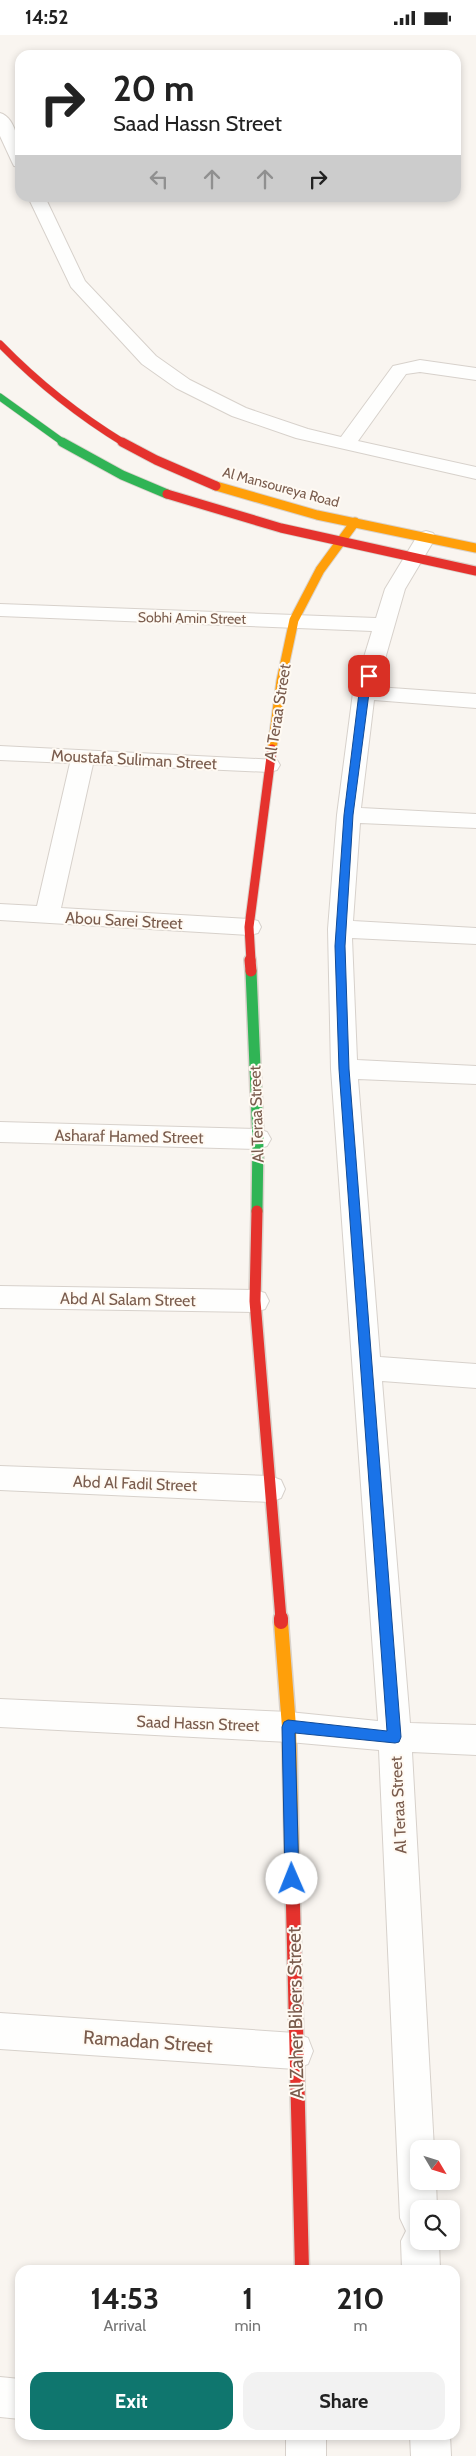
<!DOCTYPE html>
<html lang="en">
<head>
<meta charset="utf-8">
<style>
	:root { --surface:#fff; --page:#f2f2f2; --text:#222; --muted:#767676; --accent:#0f766e }
	body { margin:0; font-family:Cabin,sans-serif; background:var(--page); color:var(--text); height:100vh; display:flex; flex-direction:column; font-size:19px; white-space:nowrap }
	* { box-sizing:border-box; margin:0 }
	p { font-size:16px; color:var(--muted) }
	.icon { flex:none; width:28px; height:28px; fill:none; stroke:currentColor; stroke-width:2; stroke-linecap:round; stroke-linejoin:round }
	.map { position:relative; flex:1; overflow:hidden }
	.sheet { position:absolute; left:15px; top:2230px; width:445px; height:175px; display:flex; flex-direction:column; background:var(--surface); border-radius:15px; box-shadow:0 2px 8px #0003 }
	.sheet>* { flex:none }
	.guide { position:absolute; left:15px; top:15px; width:446px; height:152px; border-radius:15px; box-shadow:0 2px 8px #0003; background:#fff; color:var(--text); overflow:hidden }
	.needle { width:32px; rotate:128deg }
	.buttons { position:absolute; left:410px; top:2105px; display:grid; gap:10px }
	.buttons a { display:grid; place-items:center; width:50px; height:50px; border-radius:10px; background:var(--surface); box-shadow:0 2px 8px #0003; font-size:25px }
	.pin { position:absolute; display:grid; place-items:center; width:42px; height:42px; color:#fff; margin:-21px; border-radius:10px; box-shadow:0 2px 8px #0006 }
	.me { position:absolute; width:55px; margin:-28px; rotate:359deg; stroke-linejoin:round; filter:drop-shadow(0 0 4px #0008) }
	.turn { display:flex; align-items:center; gap:18px; height:105px; padding:0 15px; font-size:22px }
	.turn .icon { width:65px; height:65px; stroke-width:2.5 }
	.turn b { display:block; font-size:35px; line-height:42px }
	.lanes { display:flex; align-items:center; height:48px; padding:0 15px; background:#0003; justify-content:center; gap:25px; direction:ltr }
	.lanes .off { opacity:.35 }
	.eta { display:flex; justify-content:space-evenly; align-items:center; height:85px; text-align:center }
	.eta b { font-size:30px; font-weight:700; line-height:35px }
	.primary-button { display:flex; gap:10px; margin-top:auto; padding:10px 15px }
	.primary-button a { flex:1; height:58px; border-radius:15px; background:var(--accent); color:#fff; font-size:20px; font-weight:700; line-height:58px; text-align:center }
	.primary-button a+a { background:var(--page); color:var(--text) }
	.status { display:flex; justify-content:space-between; align-items:center; height:35px; padding:0 25px; background:var(--surface); direction:ltr }
	.status svg { height:14px; fill:currentColor }
	.map>svg:first-child { display:block }
	.lines { fill:none; stroke-linecap:round; stroke-linejoin:round }
	.street-casing { stroke:#d7d1cb; stroke-width:2 }
	.fast-far2-casing { stroke:#d9d2cb; stroke-width:8 }
	.fast-far1-casing { stroke:#d9d2cb; stroke-width:11 }
	.fast-casing { stroke:#d9d2cb; stroke-width:14 }
	.slow-far1-casing { stroke:#d9d2cb; stroke-width:11 }
	.slow-casing { stroke:#d9d2cb; stroke-width:17 }
	.jam-far3-casing { stroke:#d9d2cb; stroke-width:8 }
	.jam-far2-casing { stroke:#d9d2cb; stroke-width:11 }
	.jam-far1-casing { stroke:#d9d2cb; stroke-width:14 }
	.jam-casing { stroke:#d9d2cb; stroke-width:17 }
	.street { fill:#fefefd; fill-rule:evenodd }
	.fast-far2 { stroke:#30b455; stroke-width:7 }
	.fast-far1 { stroke:#30b455; stroke-width:9 }
	.fast { stroke:#30b455; stroke-width:11 }
	.slow-far1 { stroke:#ff9f0a; stroke-width:9 }
	.slow { stroke:#ff9f0a; stroke-width:14 }
	.jam-far3 { stroke:#e5322d; stroke-width:7 }
	.jam-far2 { stroke:#e5322d; stroke-width:9 }
	.jam-far1 { stroke:#e5322d; stroke-width:11 }
	.jam { stroke:#e5322d; stroke-width:14 }
	.route { fill:#1a73e8; stroke:#114b97 }
	.labels { text-anchor:middle; stroke-width:4; stroke-linejoin:round; paint-order:stroke }
	.far-street-label { font-size:14px; fill:#7a5c4d; stroke:#fffaf3 }
	.street-label { font-size:16px; fill:#7a5c4d; stroke:#fffaf3 }
	.near-street-label { font-size:19px; fill:#7a5c4d; stroke:#fffaf3 }
</style>
</head>
<body>
<div class="status"><b>14:52</b><svg viewBox="0 0 49 12"><path d="M0 12V9h3v3zM5 12V6h3v6zM10 12V3h3v9zM15 12V0h3v12zM26 1h20v11H26zM47 4h2v5h-2z"/></svg></div>
<div class="map">
<svg width="476" height="2421" viewBox="0 0 476 2421">
	<rect width="100%" height="100%" fill="#f9f5f0"/>
	<g class="lines">
		<g class="street-casing">
			<path id="street" d="M 0,78 C 18,83 20,117 20,132 L 14,131 L 12,127 L 0,101 Z
				M 28,162 L 45,162 L 85,246 L 156,321 L 190,345 L 246,373 L 308,394 L 341,402 L 393,331 L 420,325 L 476,333 L 476,345 L 420,337 L 406,339 L 358,406 L 476,432 L 476,444 L 296,403 L 232,381 L 176,353 L 142,329 L 71,252 Z
				M 426,496 L 433,498 L 436,502 L 405,554 L 377,652 L 476,659 L 476,673 L 374,665 L 361,773 L 476,779 L 476,793 L 360,788 L 353,886 L 476,893 L 476,909 L 352,903 L 357,1025 L 476,1031 L 476,1049 L 358,1044 L 380,1322 L 476,1329 L 476,1353 L 382,1346 L 410,1688 L 476,1690 L 476,1720 L 412,1717 L 434,2114 L 419,2114 L 419,2146 L 436,2146 L 437,2174 L 419,2174 L 419,2206 L 439,2206 L 440,2235 L 402,2235 L 401,2206 L 406,2196 L 400,2183 L 379,1715 L 289,1707 L 0,1692 L 0,1664 L 289,1677 L 378,1686 L 331,1034 L 328,894 L 337,780 L 353,658 L 372,596 L 0,581 L 0,569 L 376,583 L 385,554 L 419,498 Z
				M 0,711 L 277,725 L 280,730 L 277,735 L 269,737 L 93,729 L 61,873 L 249,884 L 258,886 L 261,892 L 258,898 L 249,900 L 0,885 L 0,869 L 37,871 L 70,728 L 0,725 Z
				M 0,1087 L 258,1094 L 267,1097 L 271,1104 L 267,1111 L 258,1114 L 0,1107 Z
				M 0,1251 L 255,1255 L 265,1258 L 269,1266 L 265,1274 L 255,1277 L 0,1273 Z
				M 0,1431 L 270,1441 L 281,1445 L 285,1454 L 281,1463 L 270,1467 L 0,1455 Z
				M 0,1978 L 295,1998 L 308,2003 L 313,2016 L 308,2029 L 295,2034 L 0,2014 Z
				M 0,2342 L 20,2344 L 20,2384 L 0,2382 Z
				M 286,2400 L 326,2400 L 326,2421 L 286,2421 Z
				M 410,2400 L 450,2400 L 451,2421 L 411,2421 Z"/>
		</g>
		<g class="fast-far2-casing">
			<path id="fast-far2" d="M 0,362 L 64,408"/>
		</g>
		<g class="fast-far1-casing">
			<path id="fast-far1" d="M 62,407 L 122,440 L 167,459"/>
		</g>
		<g class="fast-casing">
			<path id="fast" d="M 251,936 L 258,1104 L 257,1176"/>
		</g>
		<g class="slow-far1-casing">
			<path id="slow-far1" d="M 216,451 L 317,480 L 476,513
				M 272,714 L 281,646 L 294,585 L 320,535 L 355,487"/>
		</g>
		<g class="slow-casing">
			<path id="slow" d="M 281,1587 L 289,1692 L 292,1830"/>
		</g>
		<g class="jam-far3-casing">
			<path id="jam-far3" d="M 0,309 C 38,348 78,380 124,408"/>
		</g>
		<g class="jam-far2-casing">
			<path id="jam-far2" d="M 122,407 L 156,425 L 216,451
				M 167,459 L 281,493 L 476,536
				M 251,926 L 249,892 L 272,714"/>
		</g>
		<g class="jam-far1-casing">
			<path id="jam-far1" d="M 250,925 L 251,936
				M 257,1176 L 255,1266 L 281,1584"/>
		</g>
		<g class="jam-casing">
			<path id="jam" d="M 281,1583 L 281,1587
				M 292,1830 L 302,2235"/>
		</g>
		<use href="#street" class="street"/>
		<use href="#fast-far2" class="fast-far2"/>
		<use href="#fast-far1" class="fast-far1"/>
		<use href="#fast" class="fast"/>
		<use href="#slow-far1" class="slow-far1"/>
		<use href="#slow" class="slow"/>
		<use href="#jam-far3" class="jam-far3"/>
		<use href="#jam-far2" class="jam-far2"/>
		<use href="#jam-far1" class="jam-far1"/>
		<use href="#jam" class="jam"/>
	</g>
	<path class="route" d="M 369,638 L 374,641 L 369,658 L 353,780 L 345,911 L 349,1034 L 401,1702 L 399,1707 L 395,1708 L 295,1698 L 299,1844 L 297,1849 L 292,1851 L 287,1849 L 285,1844 L 282,1692 L 284,1687 L 288,1685 L 387,1696 L 339,1034 L 335,911 L 344,780 L 359,658 L 365,641 Z"/>
	<g class="labels">
		<g class="far-street-label">
			<text transform="translate(281 452) rotate(15)" y="5">Al Mansoureya Road</text>
			<text transform="translate(192 583) rotate(1)" y="5">Sobhi Amin Street</text>
		</g>
		<g class="street-label">
			<text transform="translate(277 677) rotate(-81)" y="6">Al Teraa Street</text>
			<text transform="translate(134 724) rotate(3)" y="6">Moustafa Suliman Street</text>
			<text transform="translate(124 885) rotate(3)" y="6">Abou Sarei Street</text>
			<text transform="translate(256 1079) rotate(-92)" y="6">Al Teraa Street</text>
			<text transform="translate(129 1101) rotate(1)" y="6">Asharaf Hamed Street</text>
			<text transform="translate(128 1264) rotate(1)" y="6">Abd Al Salam Street</text>
			<text transform="translate(135 1448) rotate(2)" y="6">Abd Al Fadil Street</text>
			<text transform="translate(198 1688) rotate(2)" y="6">Saad Hassn Street</text>
			<text transform="translate(398 1770) rotate(-93)" y="6">Al Teraa Street</text>
		</g>
		<g class="near-street-label">
			<text transform="translate(295 1978) rotate(-91)" y="7">Al Zaher Bibers Street</text>
			<text transform="translate(148 2006) rotate(4)" y="7">Ramadan Street</text>
		</g>
	</g>
</svg>
<div class="buttons">
<a><svg class="needle" viewBox="-14 -14 28 28"><path d="M0-13l5 13h-10z" fill="#e53935"/><path d="M0 13l5-13h-10z" fill="#767676"/></svg></a>
<a><svg class="icon" aria-label="search" viewBox="0 0 24 24"><circle cx="10" cy="10" r="6"/><path d="M15 15l6 6"/></svg></a>
</div>
<div class="pin" style="left:369px;top:641px;background:#d93025"><svg class="icon" aria-label="arrive" viewBox="0 0 24 24"><path d="M6 21V4h12l-3 4 3 4H6"/></svg></div>
<svg class="me" style="left:292px;top:1844px" viewBox="-20 -20 40 40"><circle r="19" fill="#fff"/><path d="M0-13L10 11 0 6-10 11z" fill="#1a73e8"/></svg>
<div class="guide">
<div class="turn"><svg class="icon" aria-label="right" viewBox="0 0 24 24"><path d="M7 20v-9h11M14 6l5 5-5 5"/></svg><div><b>20 m</b>Saad Hassn Street</div></div>
<div class="lanes"><svg class="icon off" aria-label="left" viewBox="0 0 24 24"><path d="M17 20v-9H6M10 6l-5 5 5 5"/></svg><svg class="icon off" aria-label="ahead" viewBox="0 0 24 24"><path d="M12 20V5M6 11l6-6 6 6"/></svg><svg class="icon off" aria-label="ahead" viewBox="0 0 24 24"><path d="M12 20V5M6 11l6-6 6 6"/></svg><svg class="icon" aria-label="right" viewBox="0 0 24 24"><path d="M7 20v-9h11M14 6l5 5-5 5"/></svg></div>
</div>
<section class="sheet">
<div class="eta">
<div><b>14:53</b><p>Arrival</p></div>
<div><b>1</b><p>min</p></div>
<div><b>210</b><p>m</p></div>
</div>
<div class="primary-button"><a>Exit</a><a>Share</a></div>
</section>
</div>
</body>
</html>
